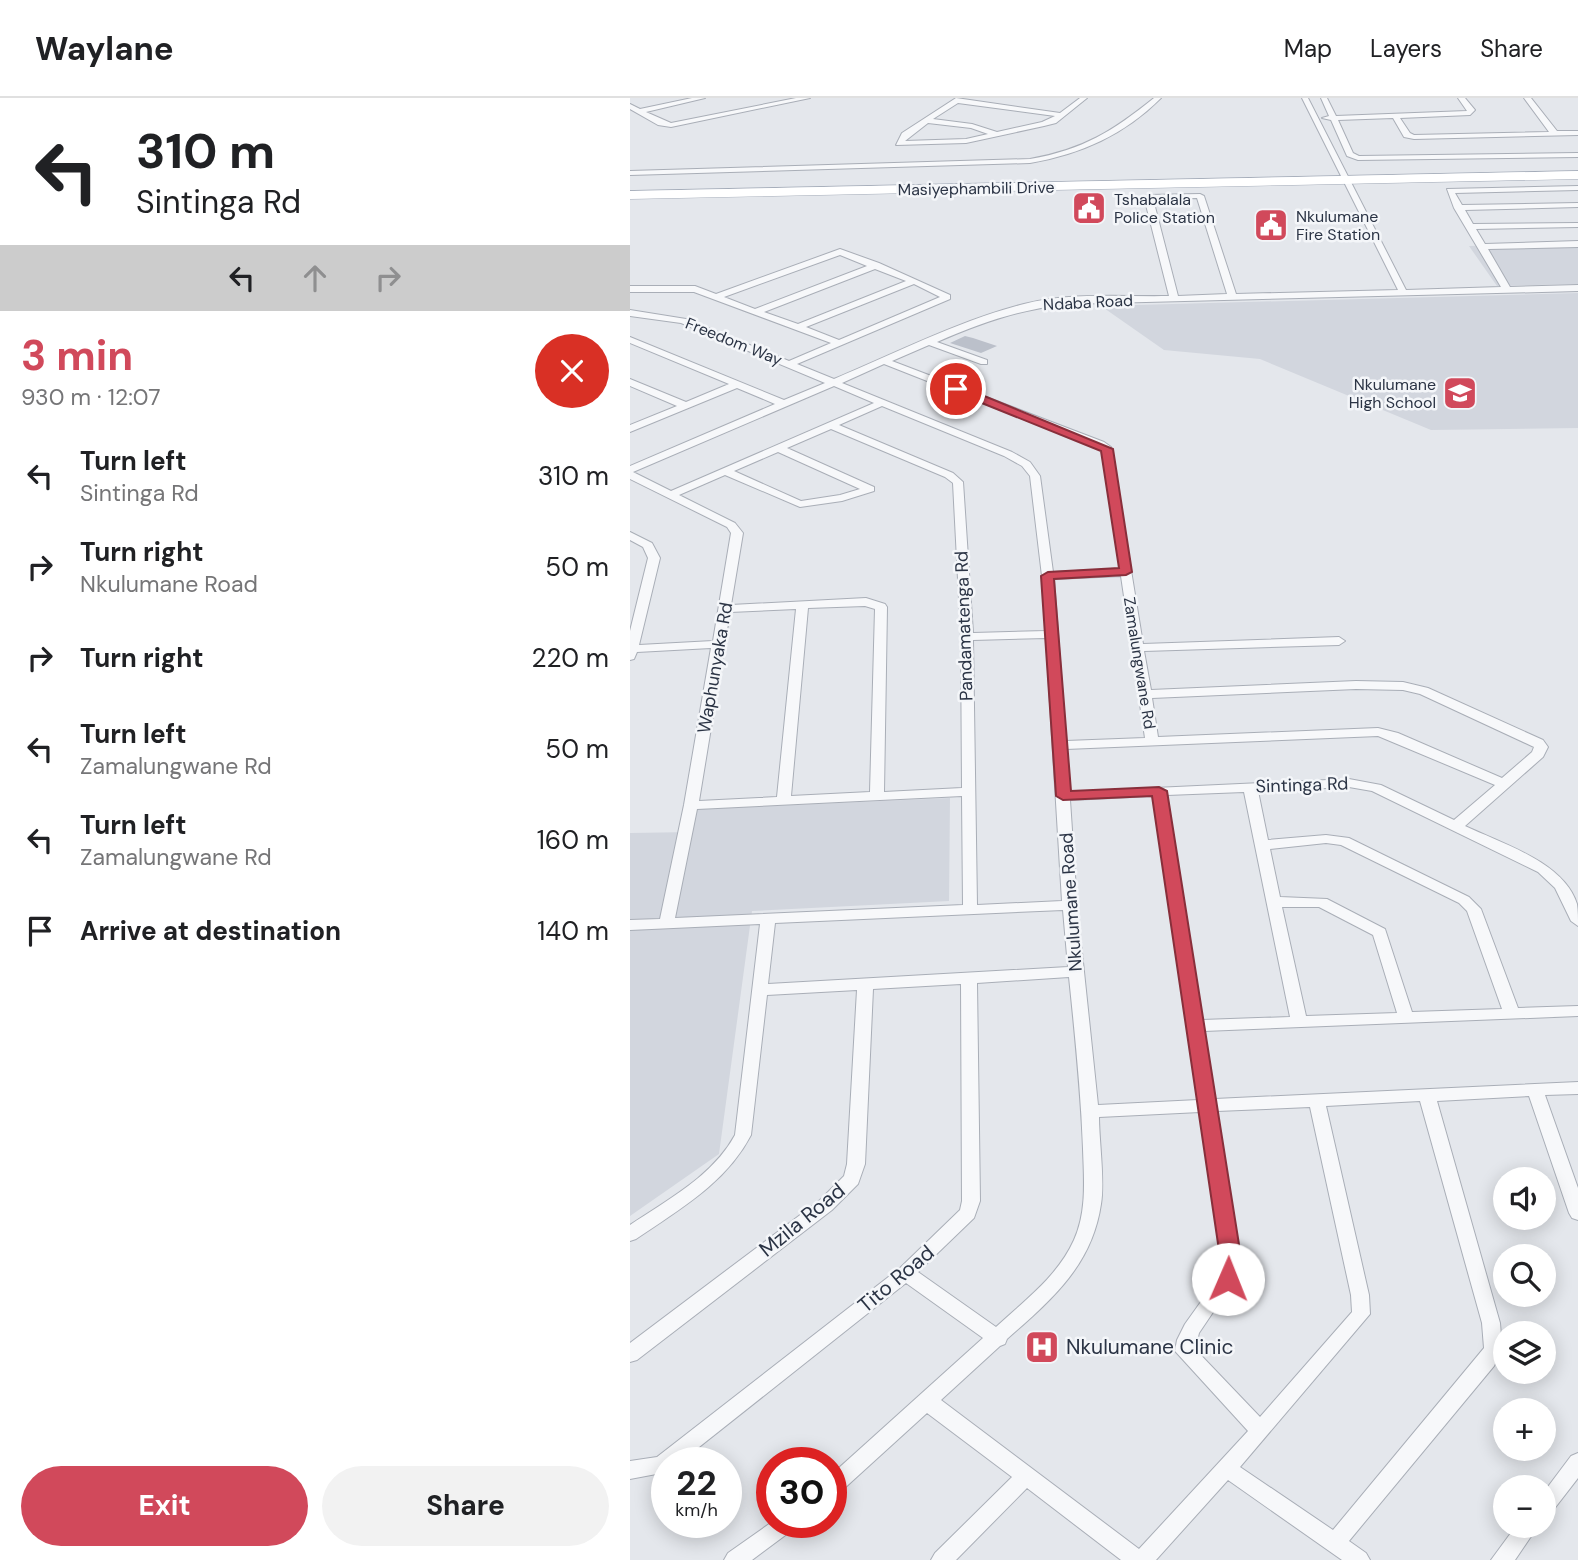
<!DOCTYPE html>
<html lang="en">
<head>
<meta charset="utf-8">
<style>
	:root { --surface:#fff; --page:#f2f2f2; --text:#202124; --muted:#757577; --line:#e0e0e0; --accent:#d1495b }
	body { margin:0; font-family:"DM Sans",sans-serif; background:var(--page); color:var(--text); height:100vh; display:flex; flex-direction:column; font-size:26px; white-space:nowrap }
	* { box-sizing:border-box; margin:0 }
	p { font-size:23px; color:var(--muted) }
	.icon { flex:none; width:38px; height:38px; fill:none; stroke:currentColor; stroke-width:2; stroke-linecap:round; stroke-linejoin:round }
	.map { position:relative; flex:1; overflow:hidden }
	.details { display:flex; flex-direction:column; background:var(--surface); width:630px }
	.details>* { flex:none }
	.hud { background:#fff; color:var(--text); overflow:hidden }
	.fabs { position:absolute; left:863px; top:1069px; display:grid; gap:14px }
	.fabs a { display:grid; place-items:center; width:63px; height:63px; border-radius:50%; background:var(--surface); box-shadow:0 4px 18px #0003; font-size:35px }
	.speed { position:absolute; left:21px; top:1349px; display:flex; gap:14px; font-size:35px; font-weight:700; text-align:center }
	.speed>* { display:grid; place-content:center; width:91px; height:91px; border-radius:50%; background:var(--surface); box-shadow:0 4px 18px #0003; line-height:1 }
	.speed small { font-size:18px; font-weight:400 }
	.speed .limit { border:10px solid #d22; background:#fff; color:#111 }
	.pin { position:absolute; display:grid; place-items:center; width:60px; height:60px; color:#fff; margin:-30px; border:4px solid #fff; border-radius:50%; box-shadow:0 2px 7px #0007 }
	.me { position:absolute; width:77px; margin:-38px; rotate:1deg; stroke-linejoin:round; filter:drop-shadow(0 0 5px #0008) }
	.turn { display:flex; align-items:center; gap:24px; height:147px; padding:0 21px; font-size:32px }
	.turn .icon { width:91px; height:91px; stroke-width:2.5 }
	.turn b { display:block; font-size:49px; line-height:60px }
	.lanes { display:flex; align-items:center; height:66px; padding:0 21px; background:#0003; justify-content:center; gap:35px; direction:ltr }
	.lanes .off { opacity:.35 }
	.round { display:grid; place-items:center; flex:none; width:74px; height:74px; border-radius:37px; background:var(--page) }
	.overview { display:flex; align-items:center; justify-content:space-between; height:119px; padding:0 21px }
	h1 { font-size:42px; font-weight:700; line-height:52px; color:var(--accent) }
	.cta { display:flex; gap:14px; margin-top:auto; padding:14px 21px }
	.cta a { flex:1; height:80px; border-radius:42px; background:var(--accent); color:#fff; font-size:28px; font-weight:700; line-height:80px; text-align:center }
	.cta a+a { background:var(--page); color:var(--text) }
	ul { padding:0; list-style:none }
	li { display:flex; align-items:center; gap:21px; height:91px; padding:0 21px }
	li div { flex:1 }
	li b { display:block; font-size:26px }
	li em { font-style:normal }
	header { display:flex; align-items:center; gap:42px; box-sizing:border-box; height:98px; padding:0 35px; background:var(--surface); border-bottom:2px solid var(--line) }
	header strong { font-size:33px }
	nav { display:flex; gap:38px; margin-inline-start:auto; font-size:24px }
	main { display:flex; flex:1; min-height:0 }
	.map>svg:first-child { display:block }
	.built { fill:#d2d6de }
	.building { fill:#bbc0ca }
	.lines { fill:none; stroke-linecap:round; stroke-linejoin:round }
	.street-casing { stroke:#a9aeb7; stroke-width:2 }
	.primary-casing { stroke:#a3abb8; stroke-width:1 }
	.street { fill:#f7f8fa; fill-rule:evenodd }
	.primary { fill:#fff; fill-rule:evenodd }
	.route { fill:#d1495b; stroke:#882f3b; stroke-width:2 }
	.labels { text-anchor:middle; stroke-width:5; stroke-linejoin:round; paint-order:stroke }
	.far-street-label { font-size:16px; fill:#2b3445; stroke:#f4f6f9 }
	.far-poi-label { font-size:16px; fill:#2b3445; stroke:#f4f6f9; text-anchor:start }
	.street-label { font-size:18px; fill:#2b3445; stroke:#f4f6f9 }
	.near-street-label { font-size:21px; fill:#2b3445; stroke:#f4f6f9 }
	.near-poi-label { font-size:21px; fill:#2b3445; stroke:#f4f6f9; text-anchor:start }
</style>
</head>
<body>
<header>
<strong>Waylane</strong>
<nav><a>Map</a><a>Layers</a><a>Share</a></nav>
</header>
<main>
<section class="details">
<div class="hud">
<div class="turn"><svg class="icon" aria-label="left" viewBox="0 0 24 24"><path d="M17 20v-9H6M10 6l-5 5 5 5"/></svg><div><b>310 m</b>Sintinga Rd</div></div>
<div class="lanes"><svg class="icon" aria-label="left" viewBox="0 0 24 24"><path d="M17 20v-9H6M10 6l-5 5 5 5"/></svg><svg class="icon off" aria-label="ahead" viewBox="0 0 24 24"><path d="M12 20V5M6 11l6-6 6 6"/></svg><svg class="icon off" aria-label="right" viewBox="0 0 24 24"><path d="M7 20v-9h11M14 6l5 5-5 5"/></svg></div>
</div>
<div class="overview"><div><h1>3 min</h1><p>930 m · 12:07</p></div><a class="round" style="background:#d93025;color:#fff"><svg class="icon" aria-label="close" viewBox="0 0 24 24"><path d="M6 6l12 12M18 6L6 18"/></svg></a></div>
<ul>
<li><svg class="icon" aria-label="left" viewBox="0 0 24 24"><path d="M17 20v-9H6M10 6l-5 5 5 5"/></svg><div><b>Turn left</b><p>Sintinga Rd</p></div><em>310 m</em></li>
<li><svg class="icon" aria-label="right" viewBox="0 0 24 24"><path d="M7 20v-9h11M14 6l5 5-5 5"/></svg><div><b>Turn right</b><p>Nkulumane Road</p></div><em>50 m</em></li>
<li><svg class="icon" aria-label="right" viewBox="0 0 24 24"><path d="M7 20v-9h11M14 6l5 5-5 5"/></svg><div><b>Turn right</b></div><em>220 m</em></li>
<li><svg class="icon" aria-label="left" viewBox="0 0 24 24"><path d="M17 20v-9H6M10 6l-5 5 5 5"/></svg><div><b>Turn left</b><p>Zamalungwane Rd</p></div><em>50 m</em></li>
<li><svg class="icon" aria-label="left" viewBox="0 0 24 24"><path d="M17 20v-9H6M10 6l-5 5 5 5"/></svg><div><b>Turn left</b><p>Zamalungwane Rd</p></div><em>160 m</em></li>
<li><svg class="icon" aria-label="arrive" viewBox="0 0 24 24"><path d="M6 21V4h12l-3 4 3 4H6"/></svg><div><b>Arrive at destination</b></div><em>140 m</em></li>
</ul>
<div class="cta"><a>Exit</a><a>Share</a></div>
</section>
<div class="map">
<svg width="948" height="1462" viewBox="0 0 948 1462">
	<rect width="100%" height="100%" fill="#e4e7ec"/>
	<path class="built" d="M 948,145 L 948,186 L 867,188 L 839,148 Z
		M 948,195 L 948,330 L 801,332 L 630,261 L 534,252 L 471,208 Z
		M 320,700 L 319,803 L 122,813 L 89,1056 L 0,1118 L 0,735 L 62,734 L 67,711 Z"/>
	<path class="building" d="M 335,238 L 343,240 L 367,248 L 351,255 L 320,245 Z"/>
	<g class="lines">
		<g class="street-casing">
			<path id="street" d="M 62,0 L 75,0 L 16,14 L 41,25 L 166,0 L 180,0 L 41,29 L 28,27 L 0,11 L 0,6 L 10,11 Z
				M 326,0 L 430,15 L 450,0 L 457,0 L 426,25 L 414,28 L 336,45 L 266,47 L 272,35 ZM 328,5 L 425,18 L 412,24 L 367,34 L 342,26 L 303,21 ZM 298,25 L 341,30 L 358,36 L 336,41 L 275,43 Z
				M 524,0 L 531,0 C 494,37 451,56 400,65 L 0,77 L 0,73 L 400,61 C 453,52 483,33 524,0 Z
				M 672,0 L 678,0 L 776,192 L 871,189 L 824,110 L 817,91 L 948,88 L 948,92 L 825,95 L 832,107 L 948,105 L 948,109 L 835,112 L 843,126 L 948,125 L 948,129 L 846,131 L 855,146 L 948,143 L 948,149 L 858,151 L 880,189 L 948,187 L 948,193 L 438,206 C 388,212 353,224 307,244 L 357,262 L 357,266 L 351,266 L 299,247 L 262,263 L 474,344 L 481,349 L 513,546 L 709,539 L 715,543 L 709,547 L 514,553 L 521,592 L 726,583 L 773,584 L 798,590 L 913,642 L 918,649 L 913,659 L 835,728 C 871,745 934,764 947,806 C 948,813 948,821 948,828 L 941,823 L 925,790 L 908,774 L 742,693 L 719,689 L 628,693 L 638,742 L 696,737 L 719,740 L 839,799 L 851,811 L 888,910 L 948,908 L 948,918 L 574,933 L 585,1001 L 948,984 L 948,996 L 915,997 L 948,1090 L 948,1122 L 942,1120 L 939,1115 L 899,998 L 807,1003 L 870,1225 L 872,1250 L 864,1268 L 719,1443 L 736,1455 L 740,1462 L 712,1462 L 598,1382 L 526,1462 L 491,1462 L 397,1390 L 326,1462 L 301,1462 L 305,1455 L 382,1379 L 297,1315 L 208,1396 L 201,1399 L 201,1377 L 353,1240 L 276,1185 L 49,1365 L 37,1365 L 37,1374 L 0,1381 L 0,1363 L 27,1359 L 270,1170 L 330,1112 L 332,1103 L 331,886 L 243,891 L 235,1066 L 228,1086 L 202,1112 L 7,1262 L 0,1264 L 0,1245 L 190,1102 L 214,1078 L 217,1066 L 227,892 L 137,897 L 121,1037 C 96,1085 50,1111 6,1141 L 0,1143 L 0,1127 C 37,1102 83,1078 105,1037 L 130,826 L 0,832 L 0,822 L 30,821 L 54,707 L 81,550 L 7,554 L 4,561 L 0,562 L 0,533 L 18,460 L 13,449 L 0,442 L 0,434 L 22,445 L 30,460 L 9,547 L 83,543 L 101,435 L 97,429 L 0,381 L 0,368 L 145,306 L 107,290 L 0,334 L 0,327 L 47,308 L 0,288 L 0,281 L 56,304 L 99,286 L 0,245 L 0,239 L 154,302 L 195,285 L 51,225 L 0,218 L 0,212 L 56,221 L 159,263 L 201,245 L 64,194 L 0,194 L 0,188 L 65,188 L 86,196 L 210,151 L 249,165 L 320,197 L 320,201 L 167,266 L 204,281 C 266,255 328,223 394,206 C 440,194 492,199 539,198 L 514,99 L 518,97 L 570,96 L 574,98 L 606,196 L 768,192 ZM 567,100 L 597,196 L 548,198 L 523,101 ZM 210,157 L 237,168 L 125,211 L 94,199 ZM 245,171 L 276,183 L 168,226 L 134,214 ZM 284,186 L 310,199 L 209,242 L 176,229 ZM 254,266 L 472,352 L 490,471 L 423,474 L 410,378 L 400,364 L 382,354 L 212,285 ZM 204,288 L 244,305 L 41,393 L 3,374 ZM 252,308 L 374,358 L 392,368 L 400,378 L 412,478 L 416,533 L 343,535 L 333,384 L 323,375 L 209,327 ZM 201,331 L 315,379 L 323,385 L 331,539 L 332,690 L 254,694 L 257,509 L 255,506 L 236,500 L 101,507 L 113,435 L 105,425 L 49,397 L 95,377 L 170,409 L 212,403 L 244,393 L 244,389 L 157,350 ZM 148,354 L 230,391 L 210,397 L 171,403 L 104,373 ZM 491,478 L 515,640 L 436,643 L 424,481 ZM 235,508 L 245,511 L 240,694 L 161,698 L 178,510 ZM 166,511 L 147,699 L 69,703 L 100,514 ZM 416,540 L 432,803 L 347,807 L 343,542 ZM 726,591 L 773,592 L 790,596 L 904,649 L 902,654 L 872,680 L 768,635 L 748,630 L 528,639 L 522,600 ZM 748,638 L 865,687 L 824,722 L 751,687 L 719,681 L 439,694 L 436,651 ZM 614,694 L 660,919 L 572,922 L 537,697 ZM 332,698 L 333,807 L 45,820 L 67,711 ZM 523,698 L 568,1002 L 468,1007 L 447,807 L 440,702 ZM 696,745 L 711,747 L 829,805 L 837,813 L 872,911 L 782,914 L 755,831 L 697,801 L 650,799 L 640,751 ZM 652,809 L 689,809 L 743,837 L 767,915 L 676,918 ZM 433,812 L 438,869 L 138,886 L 145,825 ZM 439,879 C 445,937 451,994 453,1051 C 454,1082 457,1113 444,1142 C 428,1178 394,1203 366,1229 L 288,1174 L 344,1120 L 350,1103 L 347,885 ZM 790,1003 L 852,1225 L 854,1250 L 703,1432 L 610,1369 L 740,1216 L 739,1197 L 696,1008 ZM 680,1009 L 721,1197 L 722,1214 L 630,1319 L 565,1251 L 569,1235 L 602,1186 L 610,1159 L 587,1013 ZM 570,1014 L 592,1159 L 585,1184 L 555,1226 L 547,1242 L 545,1253 L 618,1333 L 509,1451 L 311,1302 L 370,1248 L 375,1246 L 377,1241 C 421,1202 462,1168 471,1106 C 475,1083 469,1043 469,1019 Z
				M 691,0 L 697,0 L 706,18 L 837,13 L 828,0 L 835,0 L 845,12 L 840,17 L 770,20 L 780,35 L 784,37 L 919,34 L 894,0 L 901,0 L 927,33 L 948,33 L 948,37 L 784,41 L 774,39 L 763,20 L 708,22 L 723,55 L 729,58 L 948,55 L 948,59 L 728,62 L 717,58 L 701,22 L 692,20 L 699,18 Z
				M 948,1355 L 948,1380 L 921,1415 L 914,1418 L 914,1394 L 941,1358 Z
				M 142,1424 L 168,1424 L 165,1430 L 122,1462 L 94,1462 L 98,1455 Z
				M 886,1428 L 908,1428 L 885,1462 L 861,1462 Z"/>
		</g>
		<g class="primary-casing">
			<path id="primary" d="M 948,73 L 948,81 L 0,101 L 0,93 Z"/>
		</g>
		<use href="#street" class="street"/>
		<use href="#primary" class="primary"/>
	</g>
	<path class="route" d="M 322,288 L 330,288 L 483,351 L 502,474 L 496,477 L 424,481 L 441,693 L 529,689 L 537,693 L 611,1159 L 605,1187 L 598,1189 L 590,1187 L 587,1181 L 590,1159 L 522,698 L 433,702 L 426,698 L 411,478 L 418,474 L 489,470 L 471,353 L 322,293 Z"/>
	<defs>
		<g id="civic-square" transform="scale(1.75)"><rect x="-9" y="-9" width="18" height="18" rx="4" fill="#d1495b" stroke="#f4f6f9"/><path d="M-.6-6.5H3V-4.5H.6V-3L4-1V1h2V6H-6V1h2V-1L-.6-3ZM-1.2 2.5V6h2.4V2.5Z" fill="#fff"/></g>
		<g id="school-square" transform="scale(1.75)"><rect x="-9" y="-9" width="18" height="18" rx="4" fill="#d1495b" stroke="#f4f6f9"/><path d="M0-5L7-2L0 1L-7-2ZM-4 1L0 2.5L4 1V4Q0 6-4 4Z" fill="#fff"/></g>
		<g id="hospital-square" transform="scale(1.75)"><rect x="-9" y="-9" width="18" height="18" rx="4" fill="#d1495b" stroke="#f4f6f9"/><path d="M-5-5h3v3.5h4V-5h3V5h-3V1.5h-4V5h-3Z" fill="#fff"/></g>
	</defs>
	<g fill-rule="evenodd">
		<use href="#civic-square" x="459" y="110"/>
		<use href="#civic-square" x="641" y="127"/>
		<use href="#school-square" x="830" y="295"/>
		<use href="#hospital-square" x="412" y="1249"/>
	</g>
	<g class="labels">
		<g class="far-street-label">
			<text transform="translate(346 90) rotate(-1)" y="6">Masiyephambili Drive</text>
			<text transform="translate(458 204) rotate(-3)" y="6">Ndaba Road</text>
			<text transform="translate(104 243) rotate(22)" y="6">Freedom Way</text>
			<text transform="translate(510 565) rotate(81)" y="6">Zamalungwane Rd</text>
		</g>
		<g class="far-poi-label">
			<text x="484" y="107">Tshabalala<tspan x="484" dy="18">Police Station</tspan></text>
			<text x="666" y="124">Nkulumane<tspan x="666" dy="18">Fire Station</tspan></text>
			<text x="806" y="292" text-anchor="end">Nkulumane<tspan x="806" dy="18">High School</tspan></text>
		</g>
		<g class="street-label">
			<text transform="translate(334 528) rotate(-92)" y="6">Pandamatenga Rd</text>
			<text transform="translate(85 570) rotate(-80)" y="6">Waphunyaka Rd</text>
			<text transform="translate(672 687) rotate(-2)" y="6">Sintinga Rd</text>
			<text transform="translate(441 804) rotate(-94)" y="6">Nkulumane Road</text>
		</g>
		<g class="near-street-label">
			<text transform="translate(172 1122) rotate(-39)" y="7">Mzila Road</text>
			<text transform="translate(266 1181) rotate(-40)" y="7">Tito Road</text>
		</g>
		<g class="near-poi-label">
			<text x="436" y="1256">Nkulumane Clinic</text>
		</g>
	</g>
</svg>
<div class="fabs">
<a><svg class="icon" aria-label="sound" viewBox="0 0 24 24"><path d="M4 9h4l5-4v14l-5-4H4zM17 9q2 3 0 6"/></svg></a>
<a><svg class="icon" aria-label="search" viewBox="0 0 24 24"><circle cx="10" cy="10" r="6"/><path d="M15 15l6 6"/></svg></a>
<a><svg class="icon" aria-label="layers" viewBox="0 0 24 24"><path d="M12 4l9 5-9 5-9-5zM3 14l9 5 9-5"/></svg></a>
<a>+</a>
<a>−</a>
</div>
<div class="speed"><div>22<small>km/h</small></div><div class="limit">30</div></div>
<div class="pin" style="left:326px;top:291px;background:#d93025"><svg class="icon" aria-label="arrive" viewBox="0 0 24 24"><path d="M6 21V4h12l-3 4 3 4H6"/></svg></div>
<svg class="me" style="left:598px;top:1181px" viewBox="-20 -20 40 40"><circle r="19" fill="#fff"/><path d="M0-13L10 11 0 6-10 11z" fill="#d1495b"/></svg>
</div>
</main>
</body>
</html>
